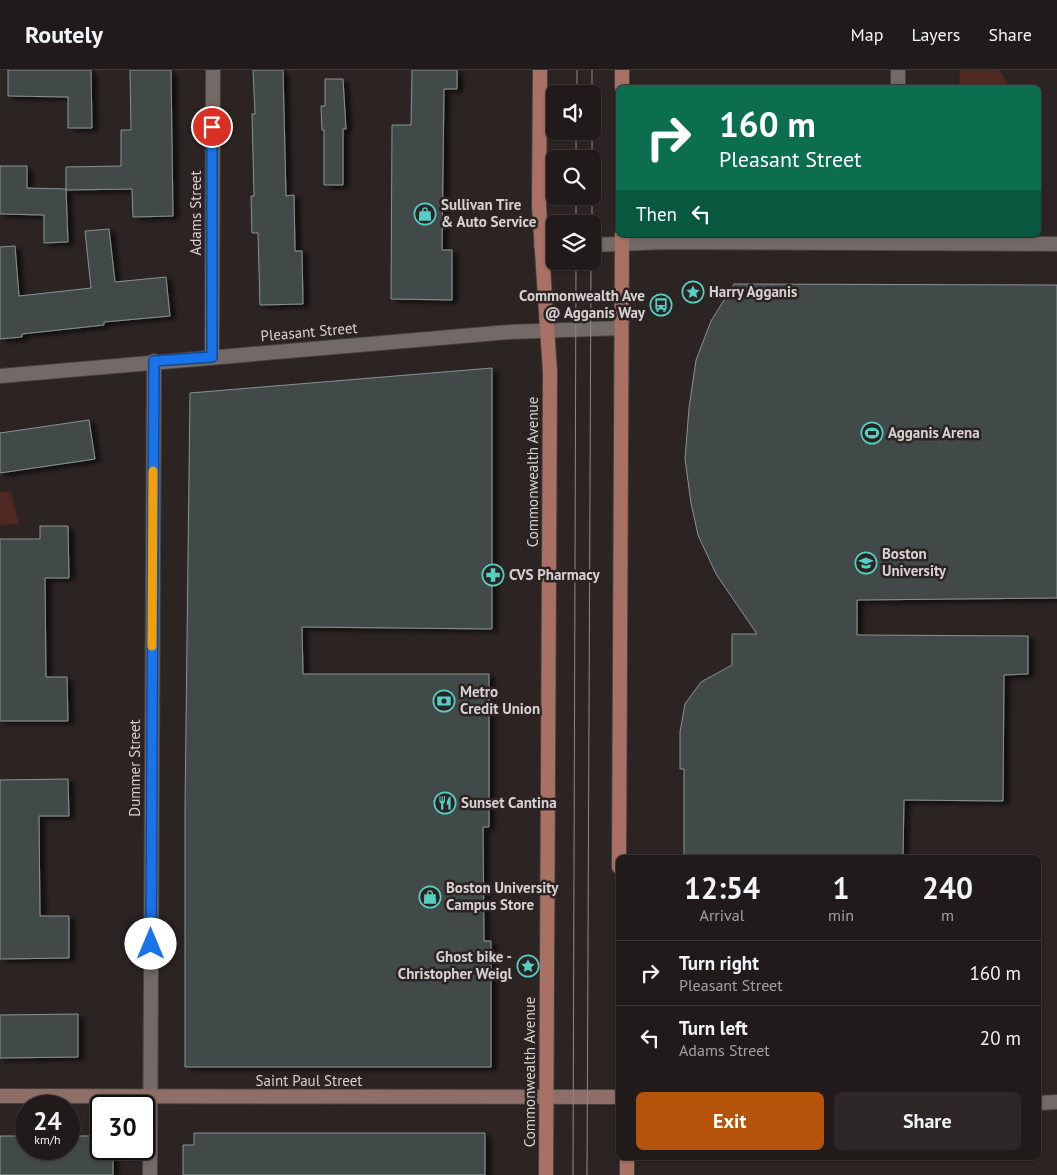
<!DOCTYPE html>
<html lang="en">
<head>
<meta charset="utf-8">
<style>
	:root { --surface:#201b1a; --page:#2d2827; --text:#f1f3f6; --muted:#a2a1a2; --line:#3d3939; --accent:#b45309 }
	body { margin:0; font-family:"PT Sans",sans-serif; background:var(--page); color:var(--text); height:100vh; display:flex; flex-direction:column; font-size:19px; white-space:nowrap }
	* { box-sizing:border-box; margin:0 }
	p { font-size:16px; color:var(--muted) }
	.icon { flex:none; width:28px; height:28px; fill:none; stroke:currentColor; stroke-width:2; stroke-linecap:round; stroke-linejoin:round }
	.map { position:relative; flex:1; overflow:hidden }
	.details { position:absolute; left:616px; top:785px; width:425px; height:305px; display:flex; flex-direction:column; background:var(--surface); border-radius:8px; box-shadow:0 1px 4px #0004,0 0 0 1px var(--line) }
	.details>* { flex:none }
	.hud { position:absolute; left:616px; top:15px; width:425px; height:152px; border-radius:8px; box-shadow:0 1px 4px #0004,0 0 0 1px var(--line); background:#0b6e4f; color:#fff; overflow:hidden }
	.controls { position:absolute; left:546px; top:15px; display:grid; gap:10px }
	.controls a { display:grid; place-items:center; width:55px; height:55px; border-radius:8px; background:var(--surface); box-shadow:0 1px 4px #0004,0 0 0 1px var(--line); font-size:25px }
	.speed { position:absolute; left:15px; top:1025px; display:flex; gap:10px; font-size:25px; font-weight:700; text-align:center }
	.speed>* { display:grid; place-content:center; width:65px; height:65px; border-radius:50%; background:var(--surface); box-shadow:0 1px 4px #0004,0 0 0 1px var(--line); line-height:1 }
	.speed small { font-size:12px; font-weight:400 }
	.speed .limit { border:2px solid #111; border-radius:8px; background:#fff; color:#111 }
	.pin { position:absolute; display:grid; place-items:center; width:42px; height:42px; color:#fff; margin:-21px; border:2px solid #fff; border-radius:50%; box-shadow:0 1px 5px #0007 }
	.me { position:absolute; width:55px; margin:-28px; rotate:0deg; stroke-linejoin:round; filter:drop-shadow(0 0 4px #0008) }
	.turn { display:flex; align-items:center; gap:18px; height:105px; padding:0 20px; font-size:22px }
	.turn .icon { width:65px; height:65px; stroke-width:2.5 }
	.turn b { display:block; font-size:35px; line-height:42px }
	.then { display:flex; align-items:center; height:48px; padding:0 20px; background:#0003; gap:10px; font-size:19px }
	.eta { display:flex; justify-content:space-evenly; align-items:center; height:85px; text-align:center }
	.eta b { font-size:30px; font-weight:700; line-height:35px }
	.button { display:flex; gap:10px; margin-top:auto; padding:10px 20px }
	.button a { flex:1; height:58px; border-radius:8px; background:var(--accent); color:#fff; font-size:20px; font-weight:700; line-height:58px; text-align:center }
	.button a+a { background:var(--page); color:var(--text) }
	ul { padding:0; list-style:none }
	li { display:flex; align-items:center; gap:15px; height:65px; padding:0 20px; border-top:1px solid var(--line) }
	li div { flex:1 }
	li b { display:block; font-size:19px }
	li em { font-style:normal }
	header { display:flex; align-items:center; gap:30px; box-sizing:border-box; height:70px; padding:0 25px; background:var(--surface); border-bottom:1px solid var(--line) }
	header strong { font-size:24px }
	nav { display:flex; gap:28px; margin-inline-start:auto; font-size:18px }
	.map>svg:first-child { display:block }
	.green { fill:#4e2921 }
	.building { fill:#424a49; stroke:#889291; filter:url(#shadow) }
	.lines { fill:none; stroke-linecap:round; stroke-linejoin:round }
	.minor-casing { stroke:#46403f; stroke-width:16 }
	.tertiary-casing { stroke:#46403f; stroke-width:16 }
	.secondary-casing { stroke:#46403f; stroke-width:16 }
	.primary-casing { stroke:#46403f; stroke-width:16 }
	.minor { stroke:#736a68; stroke-width:14 }
	.tertiary { stroke:#736a68; stroke-width:14 }
	.secondary { stroke:#8e6e66; stroke-width:14 }
	.primary { stroke:#a97165; stroke-width:14 }
	.tram { stroke:#8f8988; stroke-width:1 }
	.route-casing { stroke:#114b97; stroke-width:12 }
	.route { stroke:#1a73e8; stroke-width:9 }
	.slow { stroke:#f59e0b; stroke-width:9 }
	.labels { text-anchor:middle; stroke-width:5; stroke-linejoin:round; paint-order:stroke }
	.poi-label { font-size:15px; font-weight:bold; fill:#d7d2d1; stroke:#2b2422; text-anchor:start }
	.street-label { font-size:15px; fill:#d7d2d1; stroke:#2b2422 }
</style>
</head>
<body>
<header>
<strong>Routely</strong>
<nav><a>Map</a><a>Layers</a><a>Share</a></nav>
</header>
<div class="map">
<svg width="1057" height="1105" viewBox="0 0 1057 1105">
	<defs>
		<filter id="shadow"><feDropShadow dx="5.5" dy="3" stdDeviation="2.5" flood-color="#0009"/></filter>
	</defs>
	<rect width="100%" height="100%" fill="#2b2422"/>
	<path class="green" d="M 960,0 L 999,0 L 1011,17 L 959,17 Z
		M 0,422 L 11,422 L 19,454 L 0,455 Z"/>
	<path class="building" d="M 8,0 L 91,0 L 92,58 L 68,58 L 68,27 L 8,26 Z
		M 130,0 L 171,0 L 173,146 L 133,147 L 132,119 L 66,120 L 66,97 L 121,96 L 121,60 L 131,60 Z
		M 253,0 L 283,0 L 286,126 L 294,125 L 295,181 L 302,181 L 303,234 L 260,235 L 258,163 L 252,163 L 251,126 L 254,126 L 252,44 L 255,44 Z
		M 412,0 L 457,0 L 457,19 L 444,19 L 442,180 L 452,180 L 452,230 L 391,229 L 392,55 L 411,55 Z
		M 325,9 L 343,9 L 346,59 L 343,59 L 343,115 L 324,115 L 324,60 L 322,60 L 321,36 L 325,36 Z
		M 0,96 L 27,96 L 27,118 L 66,119 L 68,172 L 44,173 L 44,145 L 0,144 Z
		M 109,159 L 115,212 L 166,207 L 170,246 L 104,252 L 104,255 L 22,264 L 22,267 L 0,269 L 0,177 L 15,176 L 19,226 L 91,218 L 85,161 Z
		M 734,214 L 1057,215 L 1057,528 L 857,530 L 857,565 L 1028,566 L 1028,604 L 1004,605 L 1003,731 L 904,730 L 903,788 L 684,788 L 684,699 L 680,699 L 680,662 L 685,634 L 701,612 L 732,595 L 732,564 L 757,564 L 716,504 L 698,465 L 691,433 L 685,389 L 689,338 L 696,290 L 711,251 Z
		M 492,298 L 492,559 L 302,557 L 303,604 L 489,604 L 489,757 L 483,757 L 484,871 L 491,871 L 491,997 L 185,997 L 185,738 L 190,323 Z
		M 89,350 L 95,389 L 0,403 L 0,363 Z
		M 40,456 L 68,456 L 69,508 L 45,508 L 46,607 L 67,607 L 68,651 L 0,651 L 0,469 L 40,469 Z
		M 68,709 L 69,746 L 39,746 L 40,846 L 69,846 L 69,888 L 0,889 L 0,710 Z
		M 78,944 L 78,987 L 0,988 L 0,945 Z
		M 194,1063 L 485,1063 L 485,1105 L 183,1105 L 183,1075 L 194,1075 Z
		M 0,1066 L 26,1066 L 26,1079 L 69,1079 L 69,1066 L 101,1066 L 101,1079 L 113,1079 L 113,1105 L 0,1105 Z"/>
	<g class="lines">
		<g class="minor-casing">
			<path id="minor" d="M 898,18 L 898,0
				M 541,175 L 555,175
				M 592,175 L 667,172 L 1057,174
				M 212,287 L 213,0
				M 1039,1033 L 1057,1032
				M 150,1105 L 154,291"/>
		</g>
		<g class="tertiary-casing">
			<path id="tertiary" d="M 0,306 L 509,262 L 621,258"/>
		</g>
		<g class="secondary-casing">
			<path id="secondary" d="M 0,1026 L 619,1027"/>
		</g>
		<g class="primary-casing">
			<path id="primary" d="M 540,0 L 539,136 L 550,302 L 546,1105
				M 622,18 L 622,0
				M 619,797 L 622,165
				M 627,1105 L 627,1088"/>
		</g>
		<use href="#minor" class="minor"/>
		<use href="#tertiary" class="tertiary"/>
		<use href="#secondary" class="secondary"/>
		<use href="#primary" class="primary"/>
		<path class="tram" d="M 577,24 L 577,0
			M 592,24 L 592,0
			M 576,89 L 576,61
			M 592,89 L 592,61
			M 576,154 L 576,126
			M 592,154 L 592,126
			M 573,1105 L 576,191
			M 587,1105 L 591,191"/>
	</g>
	<g class="lines">
		<g class="route-casing">
			<path id="route" d="M 151,874 L 154,291 L 212,287 L 212,57"/>
		</g>
		<use href="#route" class="route"/>
		<path class="slow" d="M 152,576 L 153,401"/>
	</g>
	<defs>
		<g id="shop-ring" transform="scale(1.125)"><circle r="9.5" fill="#2b2422" stroke="#56cec3" stroke-width="1.5"/><path d="M-5-2.5h2.3a2.7 3.5 0 0 1 5.4 0H5L5.5 6h-11ZM-1.5-2.5h3a1.5 2.3 0 0 0-3 0Z" fill="#56cec3"/></g>
		<g id="sight-ring" transform="scale(1.125)"><circle r="9.5" fill="#2b2422" stroke="#56cec3" stroke-width="1.5"/><path d="M0-6L1.8-2.2L6-1.7L2.9 1.2L3.7 5.4L0 3.3L-3.7 5.4L-2.9 1.2L-6-1.7L-1.8-2.2Z" fill="#56cec3"/></g>
		<g id="bus-ring" transform="scale(1.125)"><circle r="9.5" fill="#2b2422" stroke="#56cec3" stroke-width="1.5"/><path d="M-5-6H5V4H4V6H2V4H-2V6H-4V4H-5ZM-3.5-4V0h7V-4ZM-3.5 1.2v1.5H-2V1.2ZM2 1.2v1.5H3.5V1.2Z" fill="#56cec3"/></g>
		<g id="stadium-ring" transform="scale(1.125)"><circle r="9.5" fill="#2b2422" stroke="#56cec3" stroke-width="1.5"/><path d="M0-5a6.5 5 0 1 0 0 10a6.5 5 0 1 0 0-10ZM-3.5-1.8h7v3.6h-7Z" fill="#56cec3"/></g>
		<g id="university-ring" transform="scale(1.125)"><circle r="9.5" fill="#2b2422" stroke="#56cec3" stroke-width="1.5"/><path d="M0-5L7-2L0 1L-7-2ZM-4 1L0 2.5L4 1V4Q0 6-4 4Z" fill="#56cec3"/></g>
		<g id="pharmacy-ring" transform="scale(1.125)"><circle r="9.5" fill="#2b2422" stroke="#56cec3" stroke-width="1.5"/><path d="M-2-6h4v4h4v4h-4v4h-4v-4h-4v-4h4Z" fill="#56cec3"/></g>
		<g id="bank-ring" transform="scale(1.125)"><circle r="9.5" fill="#2b2422" stroke="#56cec3" stroke-width="1.5"/><path d="M-6-4H6V4H-6ZM0-2.3a2.3 2.3 0 1 0 0 4.6a2.3 2.3 0 1 0 0-4.6Z" fill="#56cec3"/></g>
		<g id="restaurant-ring" transform="scale(1.125)"><circle r="9.5" fill="#2b2422" stroke="#56cec3" stroke-width="1.5"/><path d="M-5-6h1v4h1v-4h1v4h1v-4h1v5L-1.5 .5V6h-2V.5L-5-1ZM5-6V6H3V1.5H1.5Q1.5-4 5-6Z" fill="#56cec3"/></g>
	</defs>
	<g fill-rule="evenodd">
		<use href="#shop-ring" x="425" y="144"/>
		<use href="#sight-ring" x="693" y="222"/>
		<use href="#bus-ring" x="661" y="235"/>
		<use href="#stadium-ring" x="872" y="363"/>
		<use href="#university-ring" x="866" y="493"/>
		<use href="#pharmacy-ring" x="493" y="505"/>
		<use href="#bank-ring" x="444" y="631"/>
		<use href="#restaurant-ring" x="445" y="733"/>
		<use href="#shop-ring" x="430" y="827"/>
		<use href="#sight-ring" x="528" y="896"/>
	</g>
	<g class="labels">
		<g class="poi-label">
			<text x="441" y="140">Sullivan Tire<tspan x="441" dy="17">&amp; Auto Service</tspan></text>
			<text x="709" y="227">Harry Agganis</text>
			<text x="645" y="231" text-anchor="end">Commonwealth Ave<tspan x="645" dy="17">@ Agganis Way</tspan></text>
			<text x="888" y="368">Agganis Arena</text>
			<text x="882" y="489">Boston<tspan x="882" dy="17">University</tspan></text>
			<text x="509" y="510">CVS Pharmacy</text>
			<text x="460" y="627">Metro<tspan x="460" dy="17">Credit Union</tspan></text>
			<text x="461" y="738">Sunset Cantina</text>
			<text x="446" y="823">Boston University<tspan x="446" dy="17">Campus Store</tspan></text>
			<text x="512" y="892" text-anchor="end">Ghost bike -<tspan x="512" dy="17">Christopher Weigl</tspan></text>
		</g>
		<g class="street-label">
			<text transform="translate(196 143) rotate(-90)" y="5">Adams Street</text>
			<text transform="translate(309 262) rotate(-5)" y="5">Pleasant Street</text>
			<text transform="translate(533 402) rotate(-90)" y="5">Commonwealth Avenue</text>
			<text transform="translate(135 698) rotate(-90)" y="5">Dummer Street</text>
			<text transform="translate(530 1002) rotate(-90)" y="5">Commonwealth Avenue</text>
			<text x="309" y="1016">Saint Paul Street</text>
		</g>
	</g>
</svg>
<div class="controls">
<a><svg class="icon" aria-label="sound" viewBox="0 0 24 24"><path d="M4 9h4l5-4v14l-5-4H4zM17 9q2 3 0 6"/></svg></a>
<a><svg class="icon" aria-label="search" viewBox="0 0 24 24"><circle cx="10" cy="10" r="6"/><path d="M15 15l6 6"/></svg></a>
<a><svg class="icon" aria-label="layers" viewBox="0 0 24 24"><path d="M12 4l9 5-9 5-9-5zM3 14l9 5 9-5"/></svg></a>
</div>
<div class="speed"><div>24<small>km/h</small></div><div class="limit">30</div></div>
<div class="pin" style="left:212px;top:57px;background:#d93025"><svg class="icon" aria-label="arrive" viewBox="0 0 24 24"><path d="M6 21V4h12l-3 4 3 4H6"/></svg></div>
<svg class="me" style="left:151px;top:874px" viewBox="-20 -20 40 40"><circle r="19" fill="#fff"/><path d="M0-13L10 11 0 6-10 11z" fill="#1a73e8"/></svg>
<div class="hud">
<div class="turn"><svg class="icon" aria-label="right" viewBox="0 0 24 24"><path d="M7 20v-9h11M14 6l5 5-5 5"/></svg><div><b>160 m</b>Pleasant Street</div></div>
<div class="then">Then<svg class="icon" aria-label="left" viewBox="0 0 24 24"><path d="M17 20v-9H6M10 6l-5 5 5 5"/></svg></div>
</div>
<section class="details">
<div class="eta">
<div><b>12:54</b><p>Arrival</p></div>
<div><b>1</b><p>min</p></div>
<div><b>240</b><p>m</p></div>
</div>
<ul>
<li><svg class="icon" aria-label="right" viewBox="0 0 24 24"><path d="M7 20v-9h11M14 6l5 5-5 5"/></svg><div><b>Turn right</b><p>Pleasant Street</p></div><em>160 m</em></li>
<li><svg class="icon" aria-label="left" viewBox="0 0 24 24"><path d="M17 20v-9H6M10 6l-5 5 5 5"/></svg><div><b>Turn left</b><p>Adams Street</p></div><em>20 m</em></li>
</ul>
<div class="button"><a>Exit</a><a>Share</a></div>
</section>
</div>
</body>
</html>
